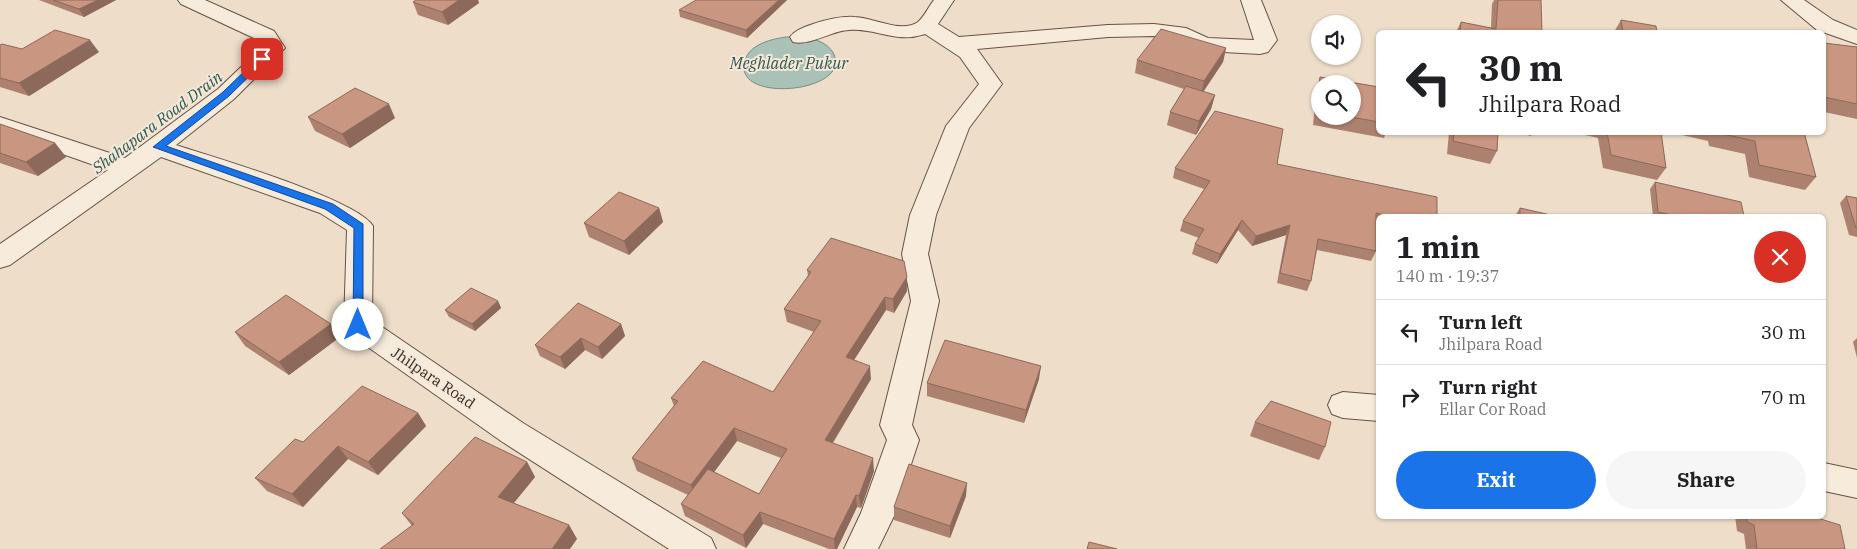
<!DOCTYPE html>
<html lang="en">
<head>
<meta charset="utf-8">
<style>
	:root { --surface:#fff; --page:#f6f6f6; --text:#202124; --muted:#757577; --line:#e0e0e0; --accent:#1a73e8 }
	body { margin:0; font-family:"IBM Plex Serif",serif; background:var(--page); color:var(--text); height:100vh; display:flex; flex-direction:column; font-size:19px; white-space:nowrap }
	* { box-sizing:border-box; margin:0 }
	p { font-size:16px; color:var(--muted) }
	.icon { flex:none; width:28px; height:28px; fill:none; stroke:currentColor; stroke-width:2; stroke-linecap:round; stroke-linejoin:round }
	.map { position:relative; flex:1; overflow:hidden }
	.side { position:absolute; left:1376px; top:214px; width:450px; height:305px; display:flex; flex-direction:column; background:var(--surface); border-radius:8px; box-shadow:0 1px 4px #0004 }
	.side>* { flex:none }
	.hud { position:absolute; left:1376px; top:30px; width:450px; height:105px; border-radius:8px; box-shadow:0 1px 4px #0004; background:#fff; color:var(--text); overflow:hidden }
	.fabs { position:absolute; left:1311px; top:15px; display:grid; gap:10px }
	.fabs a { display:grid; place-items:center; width:50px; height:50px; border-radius:50%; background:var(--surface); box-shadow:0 1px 4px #0004; font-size:25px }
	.pin { position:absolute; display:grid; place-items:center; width:42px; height:42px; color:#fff; margin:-21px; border-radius:10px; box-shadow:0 2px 8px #0006 }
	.me { position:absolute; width:55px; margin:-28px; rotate:0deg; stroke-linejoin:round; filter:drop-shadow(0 0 4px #0008) }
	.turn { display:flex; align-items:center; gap:18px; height:105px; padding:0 20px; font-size:22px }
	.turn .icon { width:65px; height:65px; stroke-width:2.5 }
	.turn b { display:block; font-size:35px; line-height:42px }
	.round { display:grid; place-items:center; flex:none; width:52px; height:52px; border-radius:26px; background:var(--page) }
	.head { display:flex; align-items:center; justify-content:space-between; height:85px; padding:0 20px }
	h1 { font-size:30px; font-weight:700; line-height:38px }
	.button { display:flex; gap:10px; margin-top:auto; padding:10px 20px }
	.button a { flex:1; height:58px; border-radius:30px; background:var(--accent); color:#fff; font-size:20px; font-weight:700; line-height:58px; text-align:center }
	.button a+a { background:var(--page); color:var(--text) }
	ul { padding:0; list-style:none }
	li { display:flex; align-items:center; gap:15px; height:65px; padding:0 20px; border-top:1px solid var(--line) }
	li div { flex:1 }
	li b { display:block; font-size:19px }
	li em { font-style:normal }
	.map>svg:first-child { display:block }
	.water { fill:#aac1b7; stroke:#708f84 }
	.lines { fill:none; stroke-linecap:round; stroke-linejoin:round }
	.secondary-casing { stroke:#6a5142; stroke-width:2 }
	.secondary { fill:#f7ecdc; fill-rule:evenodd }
	.wall { fill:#ac816f; fill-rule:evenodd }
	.shaded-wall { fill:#8c695a }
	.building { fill:#c89681; stroke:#8c695a }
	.route { fill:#1a73e8; stroke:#114b97 }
	.labels { text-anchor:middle; stroke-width:4; stroke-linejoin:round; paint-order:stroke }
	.street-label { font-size:15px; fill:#3a2a21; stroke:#f4e9d9 }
	.water-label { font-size:16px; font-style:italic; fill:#325851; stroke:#f4e9d9 }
</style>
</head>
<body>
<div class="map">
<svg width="1857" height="549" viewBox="0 0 1857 549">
	<rect width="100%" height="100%" fill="#edddc9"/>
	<path class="water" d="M 786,37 C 801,37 822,37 832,51 C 859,92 730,106 745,60 C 750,44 772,39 786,37 Z"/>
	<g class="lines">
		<g class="secondary-casing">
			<path id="secondary" d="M 178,0 L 205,0 L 274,31 L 285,48 L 234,99 L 176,145 C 213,157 357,199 373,226 L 372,320 L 523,423 L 711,538 L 716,549 L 669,549 L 501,441 L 348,333 L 344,325 L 347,230 L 320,213 L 161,157 L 10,265 L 0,268 L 0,244 L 108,170 L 0,132 L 0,117 L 125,158 L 218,89 L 262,47 L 258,40 L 181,4 Z
				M 934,0 L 954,0 L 938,24 L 959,37 L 1108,25 L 1154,24 L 1186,28 L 1208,38 L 1254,40 L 1241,0 L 1261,0 L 1277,40 L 1268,52 L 1260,54 L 1205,51 L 1174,39 L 1154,36 L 1108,37 L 977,49 L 1002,84 L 969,128 L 936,215 L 928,254 L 939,301 L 912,425 L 919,440 L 894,516 L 878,549 L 844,549 L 861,513 L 887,440 L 880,425 L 911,301 L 902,254 L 910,215 L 946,126 L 979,84 L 960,57 L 925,34 C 895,44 877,28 849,30 C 830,31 811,46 793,42 L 790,37 C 795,30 805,27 813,24 C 826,20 841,16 854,17 C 873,17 901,34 918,22 C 924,17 929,6 934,0 Z
				M 1781,0 L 1804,0 L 1833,20 L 1857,30 L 1857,44 L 1817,30 Z
				M 1343,392 L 1379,395 L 1379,421 L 1343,418 L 1332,414 L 1328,405 L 1332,396 Z
				M 1824,463 L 1857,470 L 1857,498 L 1824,491 Z"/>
		</g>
		<use href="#secondary" class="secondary"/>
	</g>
	<path class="wall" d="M 39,0 L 116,0 L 84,17 Z
		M 416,0 L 478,0 L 479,3 L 448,25 L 418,15 L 413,2 Z
		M 787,0 L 747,38 L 680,17 L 679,10 Z
		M 1494,0 L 1540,0 L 1542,32 L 1456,32 L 1461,22 L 1491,28 L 1492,4 Z
		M 1621,20 L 1657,32 L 1658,32 L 1614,32 Z
		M 1824,43 L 1857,47 L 1857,119 L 1824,112 Z
		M 0,45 L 22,49 L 99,52 L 29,96 L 0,87 Z
		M 1226,48 L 1223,62 L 1203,92 L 1215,95 L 1211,109 L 1196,135 L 1167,125 L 1170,112 L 1184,89 L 1135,73 L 1137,60 Z
		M 1320,77 L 1379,87 L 1379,132 L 1386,132 L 1384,138 L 1313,125 L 1316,91 ZM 1320,84 L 1352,116 L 1320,116 Z
		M 308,117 L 395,118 L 350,148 L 315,131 Z
		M 0,124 L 55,143 L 66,157 L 38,176 L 0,163 Z
		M 1449,132 L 1498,132 L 1497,151 L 1490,164 L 1447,154 Z
		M 1516,132 L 1532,132 L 1531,136 Z
		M 1572,132 L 1661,132 L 1666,168 L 1657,180 L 1603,168 L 1598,138 Z
		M 1669,132 L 1804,132 L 1816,177 L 1805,190 L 1749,177 L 1745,154 L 1709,146 L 1708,141 Z
		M 1277,164 L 1437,216 L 1379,216 L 1379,225 L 1376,224 L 1376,251 L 1371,261 L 1317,250 L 1311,281 L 1307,291 L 1277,283 L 1286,235 L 1252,246 L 1238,230 L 1217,264 L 1192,254 L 1195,244 L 1199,238 L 1180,231 L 1183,221 L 1204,189 L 1173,178 L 1175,168 Z
		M 1655,182 L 1744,216 L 1653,216 L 1650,189 Z
		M 1846,196 L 1857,198 L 1857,237 L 1849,235 L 1840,203 Z
		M 659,208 L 663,222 L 629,255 L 589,237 L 584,223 Z
		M 1520,208 L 1555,216 L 1515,216 Z
		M 807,270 L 907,277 L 907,291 L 894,313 L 886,310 L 854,360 L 871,379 L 833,443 L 874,471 L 861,508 L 857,507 L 837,549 L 829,549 L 763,524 L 746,548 L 685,516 L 681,504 L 688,495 L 637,471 L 632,458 L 674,406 L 671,398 L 773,392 L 814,332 L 787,322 L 784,309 L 808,276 ZM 737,441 L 781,458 L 759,494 L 714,472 Z
		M 498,301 L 501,308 L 475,331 L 449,317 L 445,310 Z
		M 331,324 L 340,337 L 289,375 L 245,346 L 235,332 Z
		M 621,324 L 625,336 L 602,359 L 585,350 L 565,369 L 540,356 L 535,345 Z
		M 1857,338 L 1857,358 L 1853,342 Z
		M 1039,379 L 1024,423 L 927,396 L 927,383 Z
		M 418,413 L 426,426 L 378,475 L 348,459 L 303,507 L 267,491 L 255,478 L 303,442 Z
		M 1255,422 L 1325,447 L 1319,460 L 1250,436 Z
		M 527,462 L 535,477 L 514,503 L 569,525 L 577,539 L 412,526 L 402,513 Z
		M 966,496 L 950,538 L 894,520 L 894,507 Z
		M 1735,516 L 1811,516 L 1845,549 L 1746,549 L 1744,534 L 1737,531 Z"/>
	<path class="shaded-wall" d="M 98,0 L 116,0 L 84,17 L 79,9 Z
		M 459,0 L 478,0 L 479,3 L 448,25 L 442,12 Z
		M 779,0 L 787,0 L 747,38 L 746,30 Z
		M 90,40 L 99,52 L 29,96 L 19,83 Z
		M 1226,48 L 1223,62 L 1201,95 L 1204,81 Z
		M 1215,95 L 1211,109 L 1196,135 L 1199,121 Z
		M 389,104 L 395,118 L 350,148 L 342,134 Z
		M 55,143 L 66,157 L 38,176 L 26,162 Z
		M 659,208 L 663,222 L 629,255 L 624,241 Z
		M 1242,220 L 1238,230 L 1217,264 L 1220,254 Z
		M 1290,225 L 1286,235 L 1252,246 L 1256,236 Z
		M 907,277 L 907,291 L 894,313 L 893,299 Z
		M 885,297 L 886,310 L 847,371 L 846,357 Z
		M 498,301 L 501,308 L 475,331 L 472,324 Z
		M 331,324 L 340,337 L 289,375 L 279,362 Z
		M 621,324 L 625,336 L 602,359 L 598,347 Z
		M 581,338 L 585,350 L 565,369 L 560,357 Z
		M 870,366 L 871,379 L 826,453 L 825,440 Z
		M 1041,366 L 1039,379 L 1024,423 L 1026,410 Z
		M 418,413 L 426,426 L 378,475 L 368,462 Z
		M 734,428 L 737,441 L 695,498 L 691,485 Z
		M 338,446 L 348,459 L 303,507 L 292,494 Z
		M 873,458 L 874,471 L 861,508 L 859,496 Z
		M 527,462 L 535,477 L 507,511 L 498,497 Z
		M 967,483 L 966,496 L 950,538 L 950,526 Z
		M 856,495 L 857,507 L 837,549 L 835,549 L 834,539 Z
		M 760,512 L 763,524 L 746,548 L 743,535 Z
		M 569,525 L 577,539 L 570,549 L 552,549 Z"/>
	<path class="building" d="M 53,0 L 98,0 L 79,9 Z
		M 416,0 L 459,0 L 442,12 L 413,2 Z
		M 696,0 L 779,0 L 746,30 L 679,10 Z
		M 1498,0 L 1541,0 L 1542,32 L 1460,32 L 1461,22 L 1496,29 Z
		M 1621,20 L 1656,26 L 1657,32 L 1658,32 L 1623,32 Z
		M 1161,29 L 1226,48 L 1204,81 L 1137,60 Z
		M 55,30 L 90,40 L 19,83 L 0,78 L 0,45 L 2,44 L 22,49 Z
		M 1824,43 L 1857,47 L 1857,104 L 1824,97 Z
		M 1320,77 L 1379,87 L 1379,122 L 1346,116 L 1352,116 L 1352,84 L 1320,84 L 1320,112 L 1318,111 Z
		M 1186,86 L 1215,95 L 1199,121 L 1170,112 Z
		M 355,88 L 389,104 L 342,134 L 308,117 Z
		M 1215,111 L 1283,129 L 1277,164 L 1437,197 L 1437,216 L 1388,216 L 1376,213 L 1376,251 L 1318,239 L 1311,281 L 1280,273 L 1290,225 L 1256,236 L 1242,220 L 1220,254 L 1195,244 L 1204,229 L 1183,221 L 1210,181 L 1175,168 Z
		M 0,124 L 55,143 L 26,162 L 0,153 Z
		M 1454,132 L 1498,132 L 1497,151 L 1453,141 Z
		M 1607,132 L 1661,132 L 1666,168 L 1611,155 Z
		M 1718,132 L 1804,132 L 1816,177 L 1759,165 L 1755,141 L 1718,133 Z
		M 1655,182 L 1741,202 L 1744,216 L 1676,216 L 1658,212 Z
		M 619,192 L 659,208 L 624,241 L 584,223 Z
		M 1846,196 L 1857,198 L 1857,228 L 1856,228 Z
		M 1520,208 L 1555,216 L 1520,216 Z
		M 831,238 L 904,261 L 907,277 L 893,299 L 885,297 L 846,357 L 870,366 L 825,440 L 873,458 L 859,496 L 856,495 L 834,539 L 760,512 L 743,535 L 681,504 L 708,469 L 759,494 L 787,449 L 734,428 L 691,485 L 632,458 L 678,401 L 671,398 L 703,361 L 773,392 L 821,321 L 784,309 L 811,272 L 807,270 Z
		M 471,288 L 498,301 L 472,324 L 445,310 Z
		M 286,295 L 331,324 L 279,362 L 235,332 Z
		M 578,303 L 621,324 L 598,347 L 581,338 L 560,357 L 535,345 Z
		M 945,340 L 1041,366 L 1026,410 L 927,383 Z
		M 362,386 L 418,413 L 368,462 L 338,446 L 292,494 L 255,478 L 295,439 L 303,442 Z
		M 1271,401 L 1331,422 L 1325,447 L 1255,422 Z
		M 475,437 L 527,462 L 498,497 L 569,525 L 552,549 L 380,549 L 414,524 L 402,513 Z
		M 909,464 L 967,483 L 950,526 L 894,507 Z
		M 1747,516 L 1811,516 L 1840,525 L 1845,549 L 1757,549 L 1754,525 L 1747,522 Z
		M 1089,542 L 1117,549 L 1087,549 Z"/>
	<path class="route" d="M 259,57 L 267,59 L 229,96 L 166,146 L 333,204 L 363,224 L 363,328 L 354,328 L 353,325 L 354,228 L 325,209 L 153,147 L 223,92 Z"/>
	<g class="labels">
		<g class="street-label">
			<text transform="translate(433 378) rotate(34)" y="5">Jhilpara Road</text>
		</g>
		<g class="water-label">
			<text x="789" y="69">Meghlader Pukur</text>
			<text transform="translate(157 122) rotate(-37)" y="6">Shahapara Road Drain</text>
		</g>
	</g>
</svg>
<div class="fabs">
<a><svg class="icon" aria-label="sound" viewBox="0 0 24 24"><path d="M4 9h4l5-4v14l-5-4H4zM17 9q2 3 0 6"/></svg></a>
<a><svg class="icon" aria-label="search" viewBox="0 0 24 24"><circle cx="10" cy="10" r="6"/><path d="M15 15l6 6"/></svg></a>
</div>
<div class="pin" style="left:262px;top:59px;background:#d93025"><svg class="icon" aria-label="arrive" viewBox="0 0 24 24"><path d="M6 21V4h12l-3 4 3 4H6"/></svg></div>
<svg class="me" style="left:358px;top:325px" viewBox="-20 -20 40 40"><circle r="19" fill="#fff"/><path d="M0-13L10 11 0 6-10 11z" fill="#1a73e8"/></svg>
<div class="hud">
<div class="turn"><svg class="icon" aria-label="left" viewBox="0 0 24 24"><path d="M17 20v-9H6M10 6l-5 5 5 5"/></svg><div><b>30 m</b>Jhilpara Road</div></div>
</div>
<section class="side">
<div class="head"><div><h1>1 min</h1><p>140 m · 19:37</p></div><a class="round" style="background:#d93025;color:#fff"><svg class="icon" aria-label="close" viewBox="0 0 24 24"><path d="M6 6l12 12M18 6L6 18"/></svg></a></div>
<ul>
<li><svg class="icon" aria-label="left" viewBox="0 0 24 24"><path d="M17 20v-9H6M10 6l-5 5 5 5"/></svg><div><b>Turn left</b><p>Jhilpara Road</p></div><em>30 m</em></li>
<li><svg class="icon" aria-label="right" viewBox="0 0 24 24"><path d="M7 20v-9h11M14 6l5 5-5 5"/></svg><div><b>Turn right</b><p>Ellar Cor Road</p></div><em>70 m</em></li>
</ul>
<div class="button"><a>Exit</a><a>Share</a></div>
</section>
</div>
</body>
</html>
